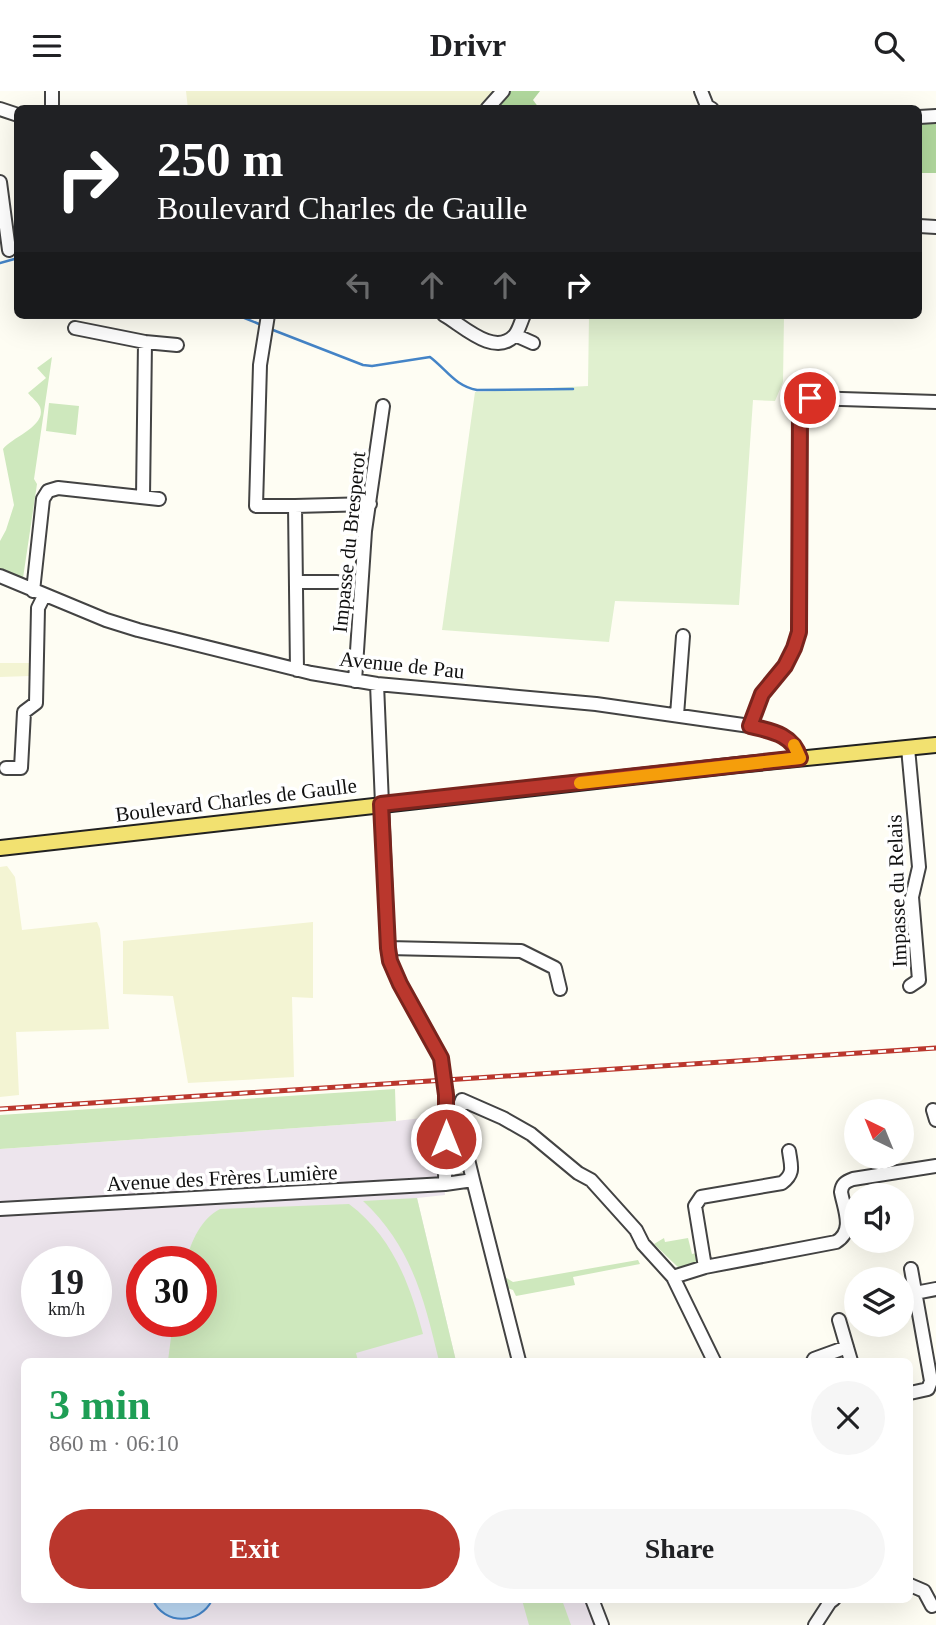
<!DOCTYPE html>
<html lang="en">
<head>
<meta charset="utf-8">
<style>
	:root { --surface:#fff; --page:#f6f6f6; --text:#202124; --muted:#757577; --accent:#ba372d }
	body { margin:0; font-family:"Times New Roman",serif; background:var(--page); color:var(--text); height:100vh; display:flex; flex-direction:column; font-size:26px; white-space:nowrap }
	* { box-sizing:border-box; margin:0 }
	p { font-size:23px; color:var(--muted) }
	.icon { flex:none; width:38px; height:38px; fill:none; stroke:currentColor; stroke-width:2; stroke-linecap:round; stroke-linejoin:round }
	.map { position:relative; flex:1; overflow:hidden }
	.sheet { position:absolute; left:21px; top:1267px; width:892px; height:245px; display:flex; flex-direction:column; background:var(--surface); border-radius:10px; box-shadow:0 7px 28px #0002 }
	.sheet>* { flex:none }
	.banner { position:absolute; left:14px; top:14px; width:908px; height:214px; border-radius:10px; box-shadow:0 7px 28px #0002; background:#202124; color:#fff; overflow:hidden }
	.needle { width:46px; rotate:317deg }
	.tools { position:absolute; left:844px; top:1008px; display:grid; gap:14px }
	.tools a { display:grid; place-items:center; width:70px; height:70px; border-radius:50%; background:var(--surface); box-shadow:0 7px 28px #0002; font-size:35px }
	.speed { position:absolute; left:21px; top:1155px; display:flex; gap:14px; font-size:35px; font-weight:700; text-align:center }
	.speed>* { display:grid; place-content:center; width:91px; height:91px; border-radius:50%; background:var(--surface); box-shadow:0 7px 28px #0002; line-height:1 }
	.speed small { font-size:18px; font-weight:400 }
	.speed .limit { border:10px solid #d22; background:#fff; color:#111 }
	.pin { position:absolute; display:grid; place-items:center; width:60px; height:60px; color:#fff; margin:-30px; border:4px solid #fff; border-radius:50%; box-shadow:0 2px 7px #0007 }
	.me { position:absolute; width:77px; margin:-38px; rotate:0deg; stroke-linejoin:round; filter:drop-shadow(0 0 5px #0008) }
	.turn { display:flex; align-items:center; gap:24px; height:147px; padding:0 28px; font-size:32px }
	.turn .icon { width:91px; height:91px; stroke-width:2.5 }
	.turn b { display:block; font-size:49px; line-height:60px }
	.lanes { display:flex; align-items:center; height:66px; padding:0 28px; background:#0003; justify-content:center; gap:35px; direction:ltr }
	.lanes .off { opacity:.35 }
	.round { display:grid; place-items:center; flex:none; width:74px; height:74px; border-radius:37px; background:var(--page) }
	.overview { display:flex; align-items:center; justify-content:space-between; height:119px; padding:0 28px }
	h1 { font-size:42px; font-weight:600; line-height:52px; color:#1e9e55 }
	.button { display:flex; gap:14px; margin-top:auto; padding:14px 28px }
	.button a { flex:1; height:80px; border-radius:42px; background:var(--accent); color:#fff; font-size:28px; font-weight:600; line-height:80px; text-align:center }
	.button a+a { background:var(--page); color:var(--text) }
	header { display:flex; justify-content:space-between; align-items:center; height:91px; padding:0 28px; background:var(--surface); font-size:32px; font-weight:600 }
	.map>svg:first-child { display:block }
	.industrial { fill:#ede5ed; fill-rule:evenodd }
	.farmland { fill:#f3f4d3 }
	.green { fill:#cee8bd }
	.forest { fill:#b1d89d }
	.pitch { fill:#e0f0cf }
	.water { fill:#bad7f3; stroke:#4484c7; stroke-width:2 }
	.lines { fill:none; stroke-linecap:round; stroke-linejoin:round }
	.stream { stroke:#4484c7; stroke-width:2.5 }
	.minor-casing { stroke:#434343; stroke-width:16 }
	.major-casing { stroke:#212121; stroke-width:18 }
	.minor { stroke:#fff; stroke-width:12 }
	.major { stroke:#f2e170; stroke-width:14 }
	.rail-casing { stroke:#ba372d; stroke-width:5 }
	.rail { stroke:#fff; stroke-width:2.5; stroke-dasharray:8; stroke-linecap:butt }
	.route-casing { stroke:#79241d; stroke-width:18 }
	.route { stroke:#ba372d; stroke-width:12 }
	.slow { stroke:#f59e0b; stroke-width:12 }
	.labels { text-anchor:middle; stroke-width:7; stroke-linejoin:round; paint-order:stroke }
	.street-label { font-size:21px; fill:#101010; stroke:#fff }
</style>
</head>
<body>
<header><svg class="icon" aria-label="menu" viewBox="0 0 24 24"><path d="M4 6h16M4 12h16M4 18h16"/></svg>Drivr<svg class="icon" aria-label="search" viewBox="0 0 24 24"><circle cx="10" cy="10" r="6"/><path d="M15 15l6 6"/></svg></header>
<div class="map">
<svg width="936" height="1534" viewBox="0 0 936 1534">
	<rect width="100%" height="100%" fill="#fefdf3"/>
	<path class="industrial" d="M 440,1025 L 445,1104 L 417,1107 L 456,1270 L 24,1270 L 24,1508 L 592,1508 L 602,1534 L 0,1534 L 0,1058 L 396,1030 ZM 37,1171 L 96,1171 L 96,1230 L 37,1230 ZM 142,1171 L 201,1171 L 201,1230 L 142,1230 Z"/>
	<path class="farmland" d="M 186,0 L 496,0 L 495,17 L 188,18 Z
		M 0,572 L 31,572 L 30,585 L 0,586 Z
		M 7,775 L 15,786 L 22,839 L 97,831 L 100,838 L 109,938 L 16,941 L 19,1004 L 0,1006 L 0,776 Z
		M 313,831 L 313,907 L 292,906 L 294,986 L 188,992 L 173,905 L 123,903 L 123,850 Z"/>
	<path class="green" d="M 52,266 L 34,388 L 37,393 L 23,487 L 0,478 L 0,450 L 6,439 L 14,414 L 3,358 C 12,346 47,335 40,316 C 38,311 31,306 28,302 L 46,287 L 37,277 Z
		M 49,312 L 79,315 L 76,344 L 46,340 Z
		M 395,998 L 396,1030 L 0,1058 L 0,1024 Z
		M 450,998 L 455,998 L 454,1028 L 464,1072 L 462,1076 L 456,1079 L 451,1073 Z
		M 417,1107 L 456,1270 L 439,1270 C 424,1208 412,1156 363,1110 Z
		M 349,1113 C 392,1145 410,1193 423,1243 L 356,1262 L 358,1270 L 168,1270 L 173,1230 L 201,1230 L 201,1171 L 186,1171 C 191,1150 201,1128 220,1118 Z
		M 664,1147 L 665,1151 L 688,1147 L 692,1163 L 697,1162 L 699,1171 L 696,1174 L 680,1178 L 654,1153 Z
		M 638,1169 L 640,1173 L 573,1186 L 575,1194 L 516,1205 L 513,1199 L 507,1197 L 505,1186 L 513,1191 Z
		M 522,1509 L 562,1509 L 571,1534 L 529,1534 Z"/>
	<path class="forest" d="M 496,0 L 540,0 L 533,9 L 539,17 L 495,18 Z
		M 919,31 L 936,31 L 936,82 L 919,82 Z"/>
	<path class="pitch" d="M 589,224 L 784,224 L 783,291 L 775,310 L 753,309 L 739,514 L 615,510 L 609,551 L 442,539 L 475,301 L 588,295 Z"/>
	<path class="water" d="M 153,1509 L 153,1508 L 212,1509 C 200,1534 164,1534 153,1509 Z"/>
	<g class="lines">
		<path class="stream" d="M 0,172 L 18,167
			M 237,224 L 259,233
			M 273,239 L 363,274 L 372,275 L 430,266 C 447,279 455,295 477,299 L 573,298"/>
		<g class="minor-casing">
			<path id="minor" d="M 52,0 L 52,18
				M 701,0 L 707,15 L 712,18
				M 0,18 L 18,24
				M 487,18 L 503,0
				M 919,26 L 936,25
				M 0,91 L 9,159
				M 919,135 L 936,136
				M 268,224 L 260,274 L 256,415 L 295,415 L 370,413
				M 444,224 C 462,234 494,266 514,245 C 519,240 521,230 524,224
				M 75,237 L 145,251 L 177,254
				M 515,244 L 533,252
				M 143,406 L 145,251
				M 295,415 L 297,579
				M 0,485 L 106,529 L 138,539 L 311,582 L 377,593 L 596,613 L 750,635 C 771,640 793,643 800,667
				M 296,491 L 337,491
				M 33,500 L 43,408 L 48,400 L 58,397 L 159,408
				M 355,590 L 365,440 L 383,315
				M 377,593 L 388,857 L 390,870 L 400,893 L 441,967 L 446,1004 L 445,1093
				M 677,624 L 683,545
				M 750,635 L 762,603 L 785,575 L 794,557 L 799,541 L 800,319 L 805,310 L 810,307 L 936,311
				M 908,657 L 919,776 L 912,806 L 919,889 L 910,895
				M 6,677 L 21,677 L 24,621 L 36,612 L 38,517 L 44,505
				M 388,857 L 521,860 L 555,877 L 560,898
				M 933,1019 L 936,1029
				M 0,1118 L 445,1093 L 473,1089
				M 705,1176 L 695,1115 L 701,1106 L 782,1092 C 795,1082 791,1075 789,1060
				M 673,1186 L 705,1176 L 836,1151 C 855,1140 844,1118 841,1101 C 842,1093 845,1091 853,1088 L 936,1075
				M 915,1202 L 936,1198
				M 839,1229 L 851,1270
				M 519,1270 L 473,1089 L 457,1023 L 462,1009 L 503,1027 L 531,1043 L 578,1082 L 591,1089 L 636,1139 L 643,1153 L 673,1186 L 714,1270
				M 813,1270 L 814,1268 L 847,1256
				M 910,1302 L 928,1298 L 931,1290 L 911,1178
				M 910,1494 L 924,1500 L 932,1515
				M 592,1508 L 602,1534
				M 815,1534 L 830,1511 L 834,1508"/>
		</g>
		<g class="major-casing">
			<path id="major" d="M 0,757 L 738,674 L 936,654"/>
		</g>
		<use href="#minor" class="minor"/>
		<use href="#major" class="major"/>
		<g class="rail-casing">
			<path id="rail" d="M 0,1018 L 936,957"/>
		</g>
		<use href="#rail" class="rail"/>
	</g>
	<g class="lines">
		<g class="route-casing">
			<path id="route" d="M 446,1048 L 446,1004 L 441,967 L 400,893 L 390,870 L 388,857 L 381,713 L 800,667 C 793,643 771,640 750,635 L 762,603 L 785,575 L 794,557 L 799,541 L 800,318 L 805,310 L 810,307"/>
		</g>
		<use href="#route" class="route"/>
		<path class="slow" d="M 580,692 L 800,667 L 794,654"/>
	</g>
	<g class="labels">
		<g class="street-label">
			<text transform="translate(349 451) rotate(-84)" y="7">Impasse du Bresperot</text>
			<text transform="translate(402 574) rotate(6)" y="7">Avenue de Pau</text>
			<text transform="translate(236 709) rotate(-7)" y="7">Boulevard Charles de Gaulle</text>
			<text transform="translate(897 800) rotate(-92)" y="7">Impasse du Relais</text>
			<text transform="translate(222 1087) rotate(-3)" y="7">Avenue des Frères Lumière</text>
		</g>
	</g>
</svg>
<div class="tools">
<a><svg class="needle" viewBox="-14 -14 28 28"><path d="M0-13l5 13h-10z" fill="#e53935"/><path d="M0 13l5-13h-10z" fill="#757577"/></svg></a>
<a><svg class="icon" aria-label="sound" viewBox="0 0 24 24"><path d="M4 9h4l5-4v14l-5-4H4zM17 9q2 3 0 6"/></svg></a>
<a><svg class="icon" aria-label="layers" viewBox="0 0 24 24"><path d="M12 4l9 5-9 5-9-5zM3 14l9 5 9-5"/></svg></a>
</div>
<div class="speed"><div>19<small>km/h</small></div><div class="limit">30</div></div>
<div class="pin" style="left:810px;top:307px;background:#d93025"><svg class="icon" aria-label="arrive" viewBox="0 0 24 24"><path d="M6 21V4h12l-3 4 3 4H6"/></svg></div>
<svg class="me" style="left:446px;top:1048px" viewBox="-20 -20 40 40"><circle r="17" fill="#ba372d" stroke="#fff" stroke-width="3"/><path d="M0-11L8 9 0 5-8 9z" fill="#fff"/></svg>
<div class="banner">
<div class="turn"><svg class="icon" aria-label="right" viewBox="0 0 24 24"><path d="M7 20v-9h11M14 6l5 5-5 5"/></svg><div><b>250 m</b>Boulevard Charles de Gaulle</div></div>
<div class="lanes"><svg class="icon off" aria-label="left" viewBox="0 0 24 24"><path d="M17 20v-9H6M10 6l-5 5 5 5"/></svg><svg class="icon off" aria-label="ahead" viewBox="0 0 24 24"><path d="M12 20V5M6 11l6-6 6 6"/></svg><svg class="icon off" aria-label="ahead" viewBox="0 0 24 24"><path d="M12 20V5M6 11l6-6 6 6"/></svg><svg class="icon" aria-label="right" viewBox="0 0 24 24"><path d="M7 20v-9h11M14 6l5 5-5 5"/></svg></div>
</div>
<section class="sheet">
<div class="overview"><div><h1>3 min</h1><p>860 m · 06:10</p></div><a class="round"><svg class="icon" aria-label="close" viewBox="0 0 24 24"><path d="M6 6l12 12M18 6L6 18"/></svg></a></div>
<div class="button"><a>Exit</a><a>Share</a></div>
</section>
</div>
</body>
</html>
